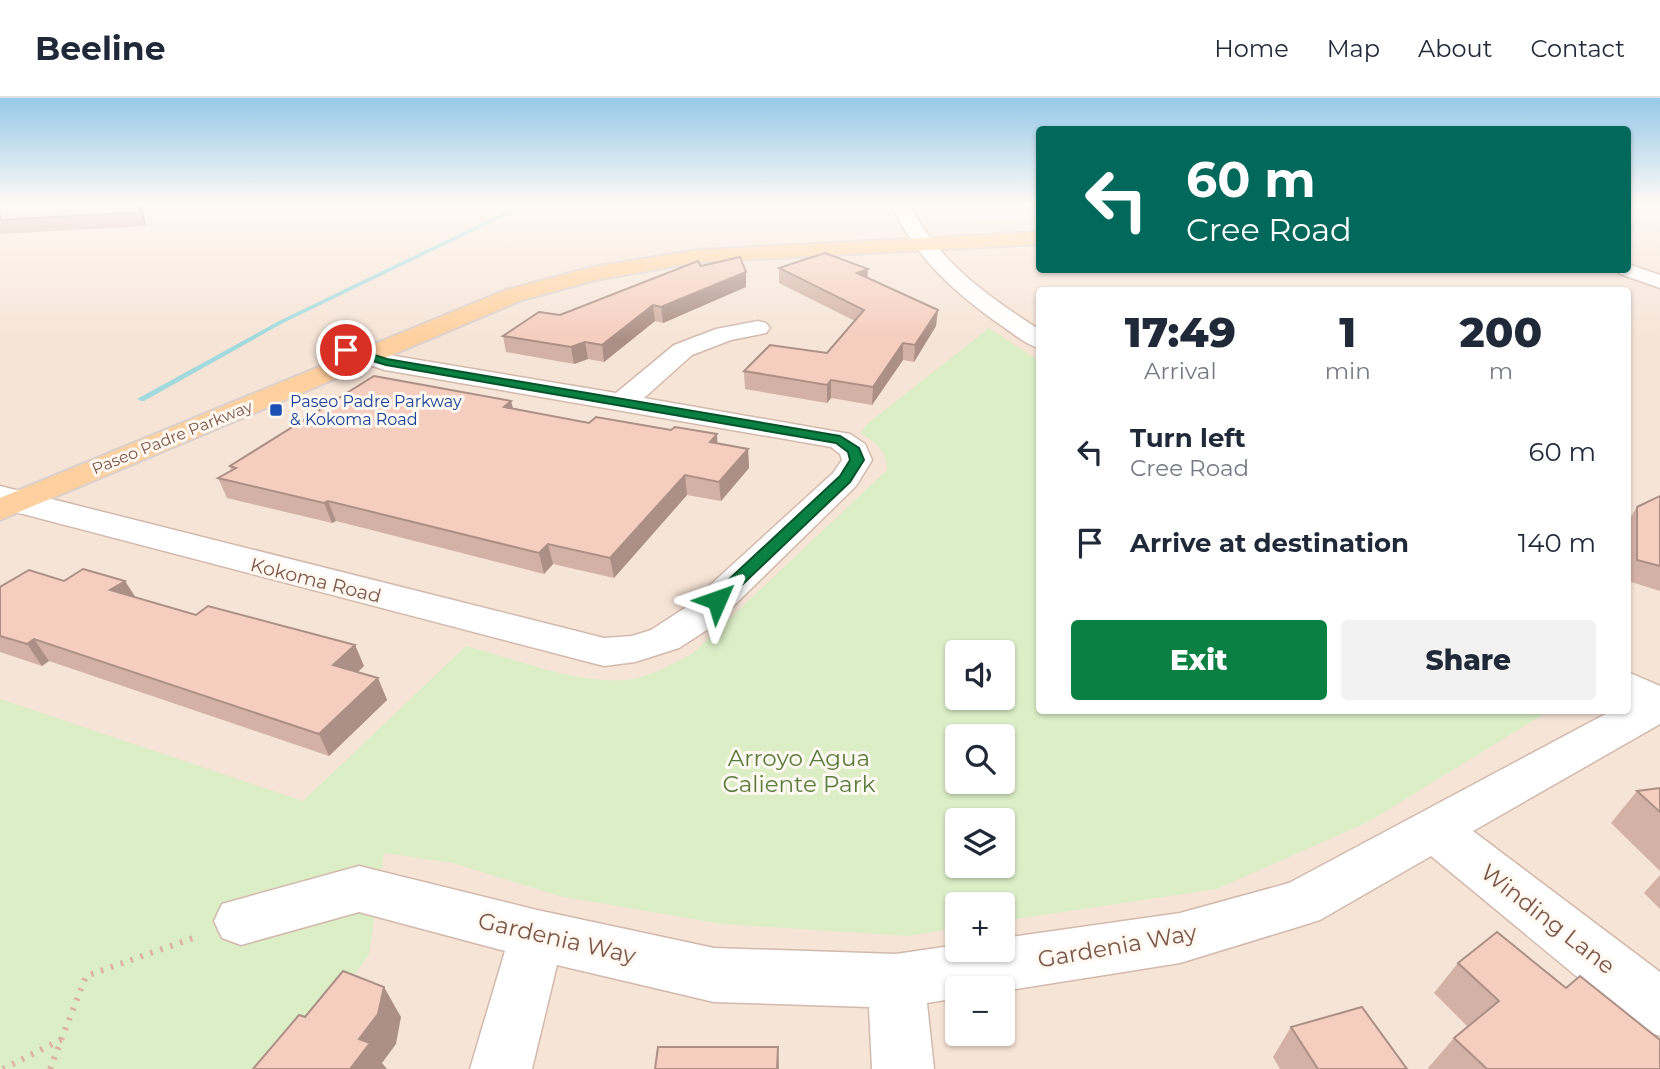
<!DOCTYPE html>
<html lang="en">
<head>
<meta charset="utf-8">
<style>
	:root { --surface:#fff; --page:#f2f2f3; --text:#1f2937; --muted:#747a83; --line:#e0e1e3; --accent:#0b8043 }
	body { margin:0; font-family:Montserrat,sans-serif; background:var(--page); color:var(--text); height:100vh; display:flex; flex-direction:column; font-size:26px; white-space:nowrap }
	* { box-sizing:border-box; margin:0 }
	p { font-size:23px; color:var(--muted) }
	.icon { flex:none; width:38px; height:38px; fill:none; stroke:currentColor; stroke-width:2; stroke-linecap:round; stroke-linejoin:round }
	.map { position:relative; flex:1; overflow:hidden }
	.side { position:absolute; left:1036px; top:189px; width:595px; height:427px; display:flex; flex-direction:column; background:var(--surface); border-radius:7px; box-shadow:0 2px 5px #0004 }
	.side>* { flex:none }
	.top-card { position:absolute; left:1036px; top:28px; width:595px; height:147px; border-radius:7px; box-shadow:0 2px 5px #0004; background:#00695c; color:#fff; overflow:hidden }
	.controls { position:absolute; left:945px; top:542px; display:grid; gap:14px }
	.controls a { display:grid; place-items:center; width:70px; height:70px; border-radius:7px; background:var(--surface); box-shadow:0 2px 5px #0004; font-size:35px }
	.pin { position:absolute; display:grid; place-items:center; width:60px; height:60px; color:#fff; margin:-30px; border:4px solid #fff; border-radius:50%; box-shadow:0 2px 7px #0007 }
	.me { position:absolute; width:77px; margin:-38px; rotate:47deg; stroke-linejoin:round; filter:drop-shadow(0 0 5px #0008) }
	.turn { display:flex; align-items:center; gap:24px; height:147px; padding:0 35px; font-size:32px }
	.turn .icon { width:91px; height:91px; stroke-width:2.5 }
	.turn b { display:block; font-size:49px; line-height:60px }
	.eta { display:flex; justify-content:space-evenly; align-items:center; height:119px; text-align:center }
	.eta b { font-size:42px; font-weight:800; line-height:49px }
	.button { display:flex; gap:14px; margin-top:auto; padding:14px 35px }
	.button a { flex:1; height:80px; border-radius:7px; background:var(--accent); color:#fff; font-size:28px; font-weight:800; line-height:80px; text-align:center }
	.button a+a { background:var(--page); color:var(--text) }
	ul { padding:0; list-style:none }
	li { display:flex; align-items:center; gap:21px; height:91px; padding:0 35px }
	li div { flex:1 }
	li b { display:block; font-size:26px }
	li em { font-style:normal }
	header { display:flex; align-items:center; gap:42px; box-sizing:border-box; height:98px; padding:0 35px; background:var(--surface); border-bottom:2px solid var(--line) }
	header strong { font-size:33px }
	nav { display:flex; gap:38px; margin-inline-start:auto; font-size:24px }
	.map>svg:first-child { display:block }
	.residential { fill:#f6e4d7; fill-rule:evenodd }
	.education { fill:#f0e6fb }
	.green { fill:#dbeec6; fill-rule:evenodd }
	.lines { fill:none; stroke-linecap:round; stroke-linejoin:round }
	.stream { fill:#a1dadc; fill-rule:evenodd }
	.minor-casing { stroke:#d2b9ad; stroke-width:3 }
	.major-casing { stroke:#dad0cc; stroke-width:4 }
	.path { stroke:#dbb1a1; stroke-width:6; stroke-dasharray:2.5 8; stroke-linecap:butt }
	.minor { fill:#fff; fill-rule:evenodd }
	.major { fill:#ffd09f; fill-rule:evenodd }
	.wall { fill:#d3b1a4 }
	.shaded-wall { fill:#ac9086 }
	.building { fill:#f5cebf; stroke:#ac9086; stroke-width:2 }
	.route { fill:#0b8043; stroke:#07532c; stroke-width:2 }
	.transit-dot { fill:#1a4fb4; stroke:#fff8f1; stroke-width:2.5 }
	.labels { text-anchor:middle; stroke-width:6; stroke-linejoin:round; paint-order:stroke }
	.far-transit-label { font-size:16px; fill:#164399; stroke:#fff8f1; text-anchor:start }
	.far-street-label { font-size:16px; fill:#7b564a; stroke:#fff8f1 }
	.street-label { font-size:19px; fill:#7b564a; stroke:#fff8f1 }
	.near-park-label { font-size:23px; fill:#587c3e; stroke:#fff8f1 }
	.near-street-label { font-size:23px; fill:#7b564a; stroke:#fff8f1 }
</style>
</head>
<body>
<header>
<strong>Beeline</strong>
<nav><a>Home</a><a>Map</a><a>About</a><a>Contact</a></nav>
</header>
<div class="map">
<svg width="1660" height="971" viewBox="0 0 1660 971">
	<rect width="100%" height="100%" fill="#fef3e9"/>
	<path class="residential" d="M 0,105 L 1039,105 L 1040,172 L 1628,172 L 1628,105 L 1660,105 L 1660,971 L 0,971 ZM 1040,192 L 1628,192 L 1628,612 L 1040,612 ZM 957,555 L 1003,555 L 1003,600 L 957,600 ZM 957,639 L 1003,639 L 1003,684 L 957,684 ZM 957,723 L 1003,723 L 1003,768 L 957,768 ZM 957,807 L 1003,807 L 1003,852 L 957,852 ZM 957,891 L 1003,891 L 1003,936 L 957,936 Z"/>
	<path class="education" d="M 934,105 L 1039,105 L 1039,119 L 992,123 L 936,113 Z"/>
	<path class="green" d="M 989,230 L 1039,263 L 1040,612 L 1549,613 L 1368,724 L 1217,791 L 1003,823 L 1003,807 L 957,807 L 957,830 L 908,838 L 722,826 L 559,798 L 453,765 L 384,755 L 369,857 L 282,971 L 0,971 L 0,601 L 303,703 L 466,548 C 516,561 574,586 626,582 C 649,580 671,566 692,556 L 887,372 C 887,352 876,345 861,335 L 866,327 ZM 957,555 L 1003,555 L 1003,600 L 957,600 ZM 957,639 L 1003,639 L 1003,684 L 957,684 ZM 957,723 L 1003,723 L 1003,768 L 957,768 Z"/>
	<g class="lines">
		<path class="stream" d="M 530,105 L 537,105 L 517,112 L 283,225 L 144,303 L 141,303 L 137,301 L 279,223 L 513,110 Z"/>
		<g class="minor-casing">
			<path id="minor" d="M 891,105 L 909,105 C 937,163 987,198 1040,232 L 1040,250 C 1026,247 1014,236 1002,228 C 955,195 914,159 891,105 Z
				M 1628,166 L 1660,177 L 1660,190 L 1620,176 L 1617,172 L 1628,172 Z
				M 758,223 L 766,225 L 770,230 L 766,235 L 731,242 L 692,257 L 644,300 L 850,336 L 865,346 L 872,362 L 856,388 L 713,528 L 679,550 L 635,564 L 604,568 L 0,410 L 0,388 L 604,540 L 632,538 L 651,532 L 685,510 L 833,375 L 842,362 L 840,356 L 831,349 L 385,272 L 338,257 L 335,252 L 338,247 L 347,245 L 389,257 L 616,295 L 674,247 L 716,231 Z
				M 1628,574 L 1660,588 L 1660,626 L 1473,733 L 1660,874 L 1660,938 L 1639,930 L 1431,758 L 1320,822 L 1301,828 L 1180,865 L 1003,893 L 1003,891 L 957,891 L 957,900 L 927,905 L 934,971 L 872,971 L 869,909 L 714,904 L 557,867 L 532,971 L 470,971 L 505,853 L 359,814 L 241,847 L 222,840 L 214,823 L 222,806 L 359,768 L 537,812 L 714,850 L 896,856 L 957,847 L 957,852 L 1003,852 L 1003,840 L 1180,815 L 1289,785 L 1613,612 L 1628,612 Z"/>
		</g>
		<g class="major-casing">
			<path id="major" d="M 1040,134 L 1040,146 L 698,164 L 595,182 L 522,202 L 0,422 L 0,400 L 506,192 L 593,169 L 698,152 Z"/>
		</g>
		<path class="path" d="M 3,971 L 64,940
			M 50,971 L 86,878 L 199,838"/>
		<use href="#minor" class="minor"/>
		<use href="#major" class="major"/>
	</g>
	<path class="wall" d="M 0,105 L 142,105 L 146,128 L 0,136 Z
		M 701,168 L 746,189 L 663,225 L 655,223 L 604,264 L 588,261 L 574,266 L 506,254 L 503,238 Z
		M 779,170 L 868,171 L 867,180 L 936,228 L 914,264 L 903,262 L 872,307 L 831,300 L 827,305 L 745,291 L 744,273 L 827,255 L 855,223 L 779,185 Z
		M 513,310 L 589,325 L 748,351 L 749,370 L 721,403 L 687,397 L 614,480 L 553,466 L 544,476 L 336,423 L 332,425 L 227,400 L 218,380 L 231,372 L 230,368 Z
		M 1660,398 L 1660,493 L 1628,483 L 1628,423 L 1637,409 Z
		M 0,489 L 135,499 L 196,517 L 355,547 L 364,568 L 358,574 L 378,580 L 387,602 L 329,658 L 49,563 L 42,568 L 0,554 Z
		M 1660,690 L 1660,773 L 1611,725 L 1637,693 Z
		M 1660,777 L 1660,811 L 1644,795 Z
		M 1458,865 L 1660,971 L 1429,971 L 1428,970 L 1454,940 L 1468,929 L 1434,895 Z
		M 1291,929 L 1407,971 L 1280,971 L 1273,959 Z"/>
	<path class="shaded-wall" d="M 138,105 L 142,105 L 146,128 L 140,114 Z
		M 868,171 L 867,186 L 857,175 Z
		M 746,174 L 746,189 L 663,225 L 661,209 Z
		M 653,207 L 655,223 L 604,264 L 602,247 Z
		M 938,212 L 936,228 L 914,264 L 915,247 Z
		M 585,244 L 588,261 L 574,266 L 571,249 Z
		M 903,245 L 903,262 L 872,307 L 873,289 Z
		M 831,282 L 831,300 L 827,305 L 827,287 Z
		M 511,303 L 516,321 L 504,309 Z
		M 717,336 L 718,355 L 710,344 Z
		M 748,351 L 749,370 L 721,403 L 719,384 Z
		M 685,377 L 687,397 L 614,480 L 610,460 Z
		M 328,403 L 336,423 L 332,425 L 324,405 Z
		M 548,446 L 553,466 L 544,476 L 539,455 Z
		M 125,483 L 138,503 L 110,492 Z
		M 34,541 L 49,563 L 42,568 L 27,546 Z
		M 355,547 L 364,568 L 343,588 L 333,567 Z
		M 378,580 L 387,602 L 329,658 L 319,636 Z
		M 384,889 L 401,919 L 396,946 L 382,965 L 387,971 L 350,971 L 359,941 Z
		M 778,949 L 779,971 L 777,971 Z"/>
	<path class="building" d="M 0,105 L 138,105 L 140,114 L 0,122 Z
		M 825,155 L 868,171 L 857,175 L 938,212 L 915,247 L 903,245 L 873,289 L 831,282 L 827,287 L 744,273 L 770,247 L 827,255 L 864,212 L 779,170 Z
		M 740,159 L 746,174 L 661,209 L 653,207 L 602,247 L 585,244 L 571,249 L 503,238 L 539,214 L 560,217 L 698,163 L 701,168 Z
		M 374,278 L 511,303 L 504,309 L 589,325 L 596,319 L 671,332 L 675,329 L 717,336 L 710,344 L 748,351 L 719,384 L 685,377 L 610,460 L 548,446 L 539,455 L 328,403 L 324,405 L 218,380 L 236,370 L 230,368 Z
		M 1660,398 L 1660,468 L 1637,462 L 1637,409 Z
		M 83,471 L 125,483 L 110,492 L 196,517 L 208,508 L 355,547 L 333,567 L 378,580 L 319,636 L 34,541 L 27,546 L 0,538 L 0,489 L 29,472 L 64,483 Z
		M 1660,690 L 1660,714 L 1637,693 Z
		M 1497,834 L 1566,890 L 1580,878 L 1660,942 L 1660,971 L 1487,971 L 1454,940 L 1499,903 L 1458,865 Z
		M 343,873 L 384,889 L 378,916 L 359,941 L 370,945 L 350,971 L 253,971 L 299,917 L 305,919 Z
		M 1362,909 L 1407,971 L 1318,971 L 1291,929 Z
		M 658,949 L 778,949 L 777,971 L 655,971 Z"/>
	<linearGradient id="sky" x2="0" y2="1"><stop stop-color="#96c9e9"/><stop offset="0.44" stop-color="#fffaf5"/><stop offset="1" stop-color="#fffaf5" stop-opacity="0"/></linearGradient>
	<rect width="1660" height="241" fill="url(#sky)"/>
	<path class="route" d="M 346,248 L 387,261 L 840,338 L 859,350 L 864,362 L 850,384 L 723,505 L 717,507 L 709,502 L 711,498 L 840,378 L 850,362 L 848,354 L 836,345 L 386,267 L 343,254 L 343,249 Z"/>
	<rect class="transit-dot" x="269" y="305" width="14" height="14" rx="3.5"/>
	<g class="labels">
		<g class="far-transit-label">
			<text x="290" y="309">Paseo Padre Parkway<tspan x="290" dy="18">&amp; Kokoma Road</tspan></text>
		</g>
		<g class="far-street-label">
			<text transform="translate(172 339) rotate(-22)" y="6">Paseo Padre Parkway</text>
		</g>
		<g class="street-label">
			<text transform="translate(316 482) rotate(14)" y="7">Kokoma Road</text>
		</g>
		<g class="near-park-label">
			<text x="799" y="668">Arroyo Agua<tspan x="799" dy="26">Caliente Park</tspan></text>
		</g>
		<g class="near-street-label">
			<text transform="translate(1548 821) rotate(38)" y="8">Winding Lane</text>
			<text transform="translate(557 840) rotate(13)" y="8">Gardenia Way</text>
			<text transform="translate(1117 848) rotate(-10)" y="8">Gardenia Way</text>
		</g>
	</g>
</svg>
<div class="controls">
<a><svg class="icon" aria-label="sound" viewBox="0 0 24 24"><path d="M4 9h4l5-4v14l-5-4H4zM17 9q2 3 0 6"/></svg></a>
<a><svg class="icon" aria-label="search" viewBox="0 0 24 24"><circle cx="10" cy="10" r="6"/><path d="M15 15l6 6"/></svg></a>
<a><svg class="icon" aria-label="layers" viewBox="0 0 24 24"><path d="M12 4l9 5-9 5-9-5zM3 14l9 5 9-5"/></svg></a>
<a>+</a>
<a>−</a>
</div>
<div class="pin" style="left:346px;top:252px;background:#d93025"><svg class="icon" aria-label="arrive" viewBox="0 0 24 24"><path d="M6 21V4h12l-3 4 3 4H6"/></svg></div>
<svg class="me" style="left:717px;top:502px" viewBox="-20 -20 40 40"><path d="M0-17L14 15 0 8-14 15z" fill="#0b8043" stroke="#fff" stroke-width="4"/></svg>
<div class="top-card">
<div class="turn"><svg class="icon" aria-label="left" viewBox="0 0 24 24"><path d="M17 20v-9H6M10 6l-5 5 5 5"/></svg><div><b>60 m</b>Cree Road</div></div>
</div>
<section class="side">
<div class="eta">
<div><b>17:49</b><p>Arrival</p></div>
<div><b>1</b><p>min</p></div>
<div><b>200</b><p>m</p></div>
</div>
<ul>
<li><svg class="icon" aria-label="left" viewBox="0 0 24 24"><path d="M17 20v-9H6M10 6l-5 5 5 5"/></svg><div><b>Turn left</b><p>Cree Road</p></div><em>60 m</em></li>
<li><svg class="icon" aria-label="arrive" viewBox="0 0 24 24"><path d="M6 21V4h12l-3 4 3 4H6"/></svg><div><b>Arrive at destination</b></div><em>140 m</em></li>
</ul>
<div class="button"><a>Exit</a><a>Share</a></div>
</section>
</div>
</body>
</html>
